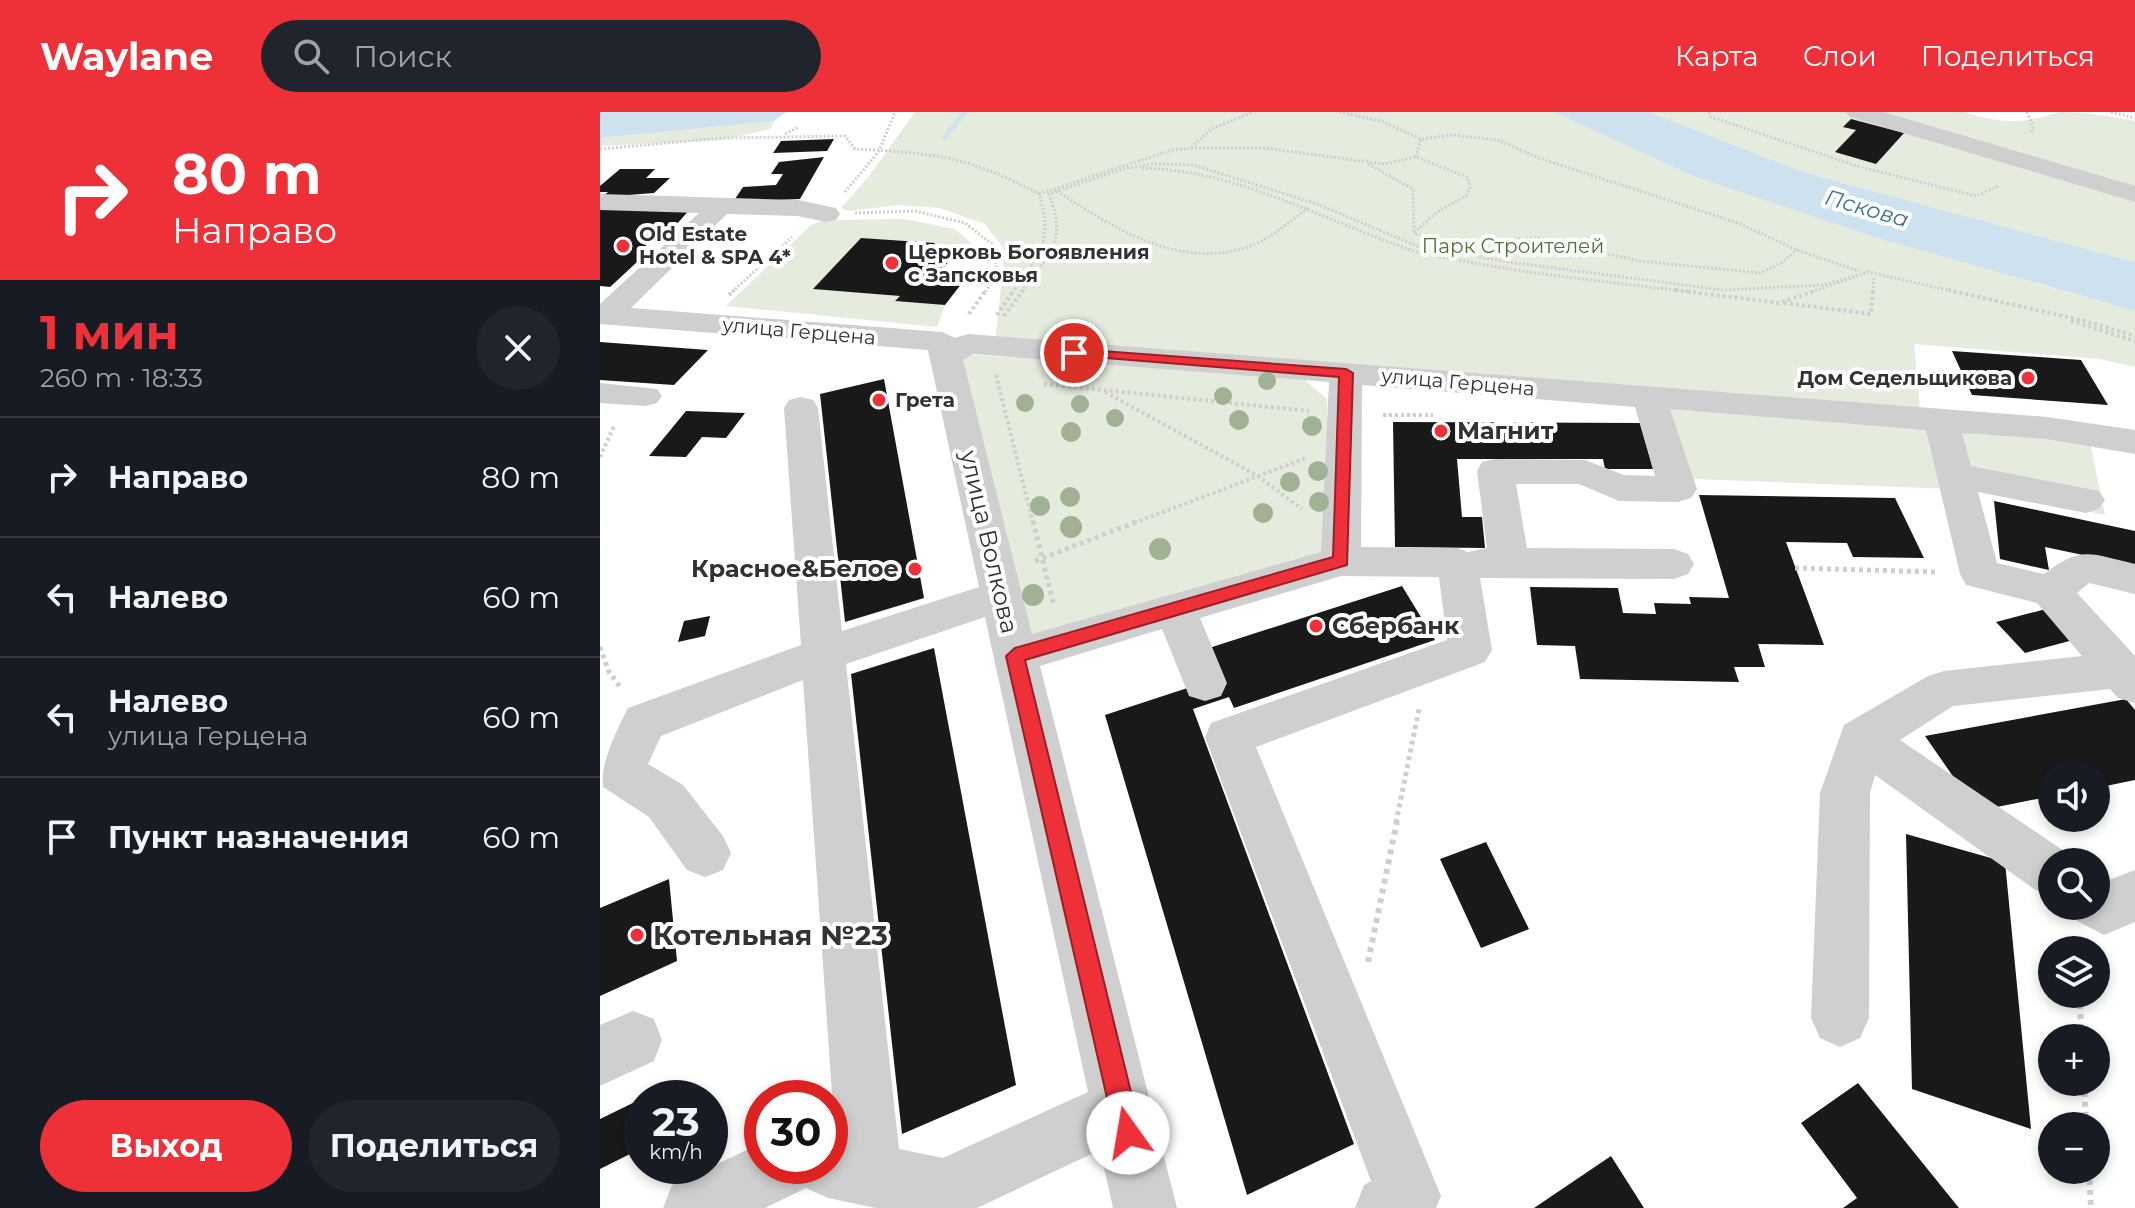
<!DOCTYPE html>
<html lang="ru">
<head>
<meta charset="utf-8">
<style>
	:root { --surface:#171b24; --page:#20242c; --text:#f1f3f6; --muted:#9ea1a6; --line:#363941; --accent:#ee3039 }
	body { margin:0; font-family:Montserrat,sans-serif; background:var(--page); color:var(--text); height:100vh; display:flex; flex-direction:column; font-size:30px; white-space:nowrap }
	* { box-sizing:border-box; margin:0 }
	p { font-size:26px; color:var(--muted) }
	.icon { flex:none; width:44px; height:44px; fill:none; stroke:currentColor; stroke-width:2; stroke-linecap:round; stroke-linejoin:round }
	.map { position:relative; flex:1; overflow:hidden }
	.side { display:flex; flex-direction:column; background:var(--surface); width:600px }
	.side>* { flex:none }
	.banner { background:#ee3039; color:#fff; overflow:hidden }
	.tools { position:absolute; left:1438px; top:648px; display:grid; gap:16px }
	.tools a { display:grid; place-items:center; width:72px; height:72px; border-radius:50%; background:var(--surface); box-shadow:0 4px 12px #0003; font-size:40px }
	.speed { position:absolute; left:24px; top:968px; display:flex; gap:16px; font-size:40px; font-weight:700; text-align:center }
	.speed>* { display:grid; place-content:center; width:104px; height:104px; border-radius:50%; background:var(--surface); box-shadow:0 4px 12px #0003; line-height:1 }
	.speed small { font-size:20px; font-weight:400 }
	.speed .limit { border:12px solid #d22; background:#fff; color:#111 }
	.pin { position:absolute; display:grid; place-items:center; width:68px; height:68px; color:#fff; margin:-34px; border:4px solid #fff; border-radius:50%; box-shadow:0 2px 8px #0007 }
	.me { position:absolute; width:88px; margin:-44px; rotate:347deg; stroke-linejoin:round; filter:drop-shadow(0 0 6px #0008) }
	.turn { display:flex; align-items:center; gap:28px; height:168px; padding:0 40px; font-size:36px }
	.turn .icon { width:104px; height:104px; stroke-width:2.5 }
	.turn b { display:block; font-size:56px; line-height:68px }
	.round { display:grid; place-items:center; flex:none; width:84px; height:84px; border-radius:42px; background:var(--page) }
	.overview { display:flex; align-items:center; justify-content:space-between; height:136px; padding:0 40px }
	h1 { font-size:48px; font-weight:700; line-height:60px; color:var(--accent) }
	.button { display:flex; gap:16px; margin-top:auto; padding:16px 40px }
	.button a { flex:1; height:92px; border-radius:48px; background:var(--accent); color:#fff; font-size:32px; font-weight:700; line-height:92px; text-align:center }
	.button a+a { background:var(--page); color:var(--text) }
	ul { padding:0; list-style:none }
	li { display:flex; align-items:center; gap:24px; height:120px; padding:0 40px; border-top:2px solid var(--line) }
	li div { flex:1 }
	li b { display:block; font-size:30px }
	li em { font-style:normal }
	header { display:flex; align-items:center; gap:48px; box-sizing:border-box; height:112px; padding:0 40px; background:var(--accent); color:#fff }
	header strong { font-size:38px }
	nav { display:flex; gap:44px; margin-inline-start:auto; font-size:28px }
	.search { width:560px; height:72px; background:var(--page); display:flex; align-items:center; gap:20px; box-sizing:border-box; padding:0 28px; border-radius:44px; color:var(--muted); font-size:30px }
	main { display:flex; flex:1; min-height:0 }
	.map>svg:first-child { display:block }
	.green { fill:#e5ecde }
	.water { fill:#cde1ef }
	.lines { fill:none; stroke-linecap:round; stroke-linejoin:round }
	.stream { fill:#cde1ef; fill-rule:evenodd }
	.building { fill:#191919 }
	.path-far3 { stroke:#cfcfcf; stroke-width:3; stroke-dasharray:2 2; stroke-linecap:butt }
	.path-far2 { stroke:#cfcfcf; stroke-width:4; stroke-dasharray:3 3; stroke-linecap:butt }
	.path-far1 { stroke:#cfcfcf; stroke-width:5; stroke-dasharray:4 4; stroke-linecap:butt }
	.path { stroke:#cfcfcf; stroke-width:6; stroke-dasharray:5 5; stroke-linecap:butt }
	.minor { fill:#cfcfcf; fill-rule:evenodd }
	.tree { fill:#a1b194 }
	.route { fill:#ee3039; stroke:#9b1f25; stroke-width:2 }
	.poi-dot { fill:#ee3039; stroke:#fff; stroke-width:3 }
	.labels { text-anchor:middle; stroke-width:8; stroke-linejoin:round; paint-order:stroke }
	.far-poi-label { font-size:20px; font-weight:bold; fill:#323232; stroke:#fff; text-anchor:start }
	.far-park-label { font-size:20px; fill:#54713c; stroke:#fff }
	.far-street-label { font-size:20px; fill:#323232; stroke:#fff }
	.far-water-label { font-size:22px; font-style:italic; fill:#3b739a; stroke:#fff }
	.poi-label { font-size:24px; font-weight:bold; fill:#323232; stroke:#fff; text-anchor:start }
	.street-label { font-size:24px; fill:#323232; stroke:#fff }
	.near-poi-label { font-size:28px; font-weight:bold; fill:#323232; stroke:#fff; text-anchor:start }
</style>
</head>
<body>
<header>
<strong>Waylane</strong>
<div class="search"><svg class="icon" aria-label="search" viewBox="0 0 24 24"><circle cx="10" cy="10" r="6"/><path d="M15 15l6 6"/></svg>Поиск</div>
<nav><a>Карта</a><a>Слои</a><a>Поделиться</a></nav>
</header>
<main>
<section class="side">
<div class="banner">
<div class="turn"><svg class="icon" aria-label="right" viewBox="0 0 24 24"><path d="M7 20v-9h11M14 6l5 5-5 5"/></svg><div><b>80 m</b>Направо</div></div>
</div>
<div class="overview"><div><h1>1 мин</h1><p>260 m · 18:33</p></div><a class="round"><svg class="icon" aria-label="close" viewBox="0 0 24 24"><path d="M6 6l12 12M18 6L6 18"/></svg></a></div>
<ul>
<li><svg class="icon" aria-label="right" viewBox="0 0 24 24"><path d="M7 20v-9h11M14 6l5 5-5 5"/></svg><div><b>Направо</b></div><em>80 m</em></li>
<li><svg class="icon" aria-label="left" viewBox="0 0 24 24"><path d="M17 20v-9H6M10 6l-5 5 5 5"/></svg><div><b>Налево</b></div><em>60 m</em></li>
<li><svg class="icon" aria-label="left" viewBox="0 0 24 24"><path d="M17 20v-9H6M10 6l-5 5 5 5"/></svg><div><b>Налево</b><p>улица Герцена</p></div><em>60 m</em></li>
<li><svg class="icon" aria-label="arrive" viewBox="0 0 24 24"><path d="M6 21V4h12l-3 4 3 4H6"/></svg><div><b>Пункт назначения</b></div><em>60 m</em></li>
</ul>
<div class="button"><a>Выход</a><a>Поделиться</a></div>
</section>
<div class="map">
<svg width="1535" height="1096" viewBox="0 0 1535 1096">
	<rect width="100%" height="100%" fill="#fff"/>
	<path class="green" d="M 315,0 L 954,0 L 1088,62 L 1435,171 L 1535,199 L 1535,255 L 1500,247 L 1314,232 L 1320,297 L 395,231 L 405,138 L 385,112 L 339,96 L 299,93 L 249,99 L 241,96 L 269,64 Z
		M 1049,0 L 1363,0 C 1404,12 1419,12 1461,0 C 1484,0 1513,4 1535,9 L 1535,150 L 1206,61 Z
		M 174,9 L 170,17 L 122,28 L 0,34 L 0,26 Z
		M 304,107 L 355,117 L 377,136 L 354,143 L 327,141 L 334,131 L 262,126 L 214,176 L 300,184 L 296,189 L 345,193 L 337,215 L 126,194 L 211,113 L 225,108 Z
		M 360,242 L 700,264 L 727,287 L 727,445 L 425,533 Z
		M 1045,291 L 1490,330 L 1505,403 L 1378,378 L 1069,366 Z"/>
	<path class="water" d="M 0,0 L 186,0 L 174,9 L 0,26 Z
		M 954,0 L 1049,0 L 1206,61 L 1535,150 L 1535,199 L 1274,125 L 1088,62 Z"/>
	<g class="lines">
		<path class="stream" d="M 362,0 L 368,0 L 346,27 L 342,27 L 342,25 Z"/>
	</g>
	<path class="building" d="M 1251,7 L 1304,21 L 1276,52 L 1235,40 L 1256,18 L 1243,15 Z
		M 234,27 L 227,39 L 173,41 L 181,29 Z
		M 224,45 L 200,87 L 133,90 L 143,75 L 176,73 L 183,62 L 171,62 L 179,50 Z
		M 20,57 L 55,57 L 46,66 L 70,66 L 54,81 L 2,85 L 8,80 L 0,80 L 0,74 Z
		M 0,95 L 92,95 L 67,123 L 58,123 L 41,138 L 49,139 L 10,175 L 0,174 Z
		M 261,126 L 335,131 L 327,141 L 354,143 L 340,160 L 369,162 L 345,193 L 295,189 L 300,184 L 213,177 Z
		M 0,230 L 108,238 L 74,273 L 0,268 Z
		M 1352,239 L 1481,248 L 1508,293 L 1372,283 Z
		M 284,267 L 324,486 L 245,510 L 220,282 Z
		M 86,299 L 145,301 L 126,326 L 102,325 L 86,345 L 49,344 Z
		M 793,310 L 1040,311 L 1053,357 L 1005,357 L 1003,347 L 857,347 L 862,405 L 882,405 L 885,436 L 795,435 Z
		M 1099,383 L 1295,386 L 1324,446 L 1253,445 L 1247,431 L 1186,430 L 1224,533 L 1158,532 L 1165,555 L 1134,555 L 1139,570 L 980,567 L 975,534 L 937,533 L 930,475 L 1018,476 L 1023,501 L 1056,502 L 1054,491 L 1091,492 L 1089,485 L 1129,486 Z
		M 1394,389 L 1535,419 L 1535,454 L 1445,435 L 1449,458 L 1400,447 Z
		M 802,474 L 835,528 L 634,596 L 629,585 L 593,597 L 754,1032 L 647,1083 L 505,603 L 621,565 L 609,536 Z
		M 1446,497 L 1477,527 L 1425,541 L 1396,510 Z
		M 110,504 L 105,524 L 78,530 L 84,509 Z
		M 334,536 L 416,973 L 302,1022 L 251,562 Z
		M 1526,587 L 1535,598 L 1535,668 L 1496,676 L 1496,662 L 1452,662 L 1452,684 L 1377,699 L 1325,624 Z
		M 1306,722 L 1405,750 L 1431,1017 L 1312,977 Z
		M 886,730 L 929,817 L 881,836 L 840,747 Z
		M 69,767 L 77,849 L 0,884 L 0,796 Z
		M 1258,971 L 1359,1096 L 1243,1096 L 1257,1086 L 1201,1011 Z
		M 39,988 L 42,1036 L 0,1057 L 0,1007 Z
		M 1011,1044 L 1044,1096 L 934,1096 Z"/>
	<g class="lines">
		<path class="path-far3" d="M 739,0 L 781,9 L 821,27 L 853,23 L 898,28 L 939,46 L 1138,111 L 1197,138 L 1259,159
			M 1109,0 L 1111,5 L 1257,54 L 1376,84 L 1398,74
			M 1427,0 L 1433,15 L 1431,22
			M 1511,0 L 1535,6
			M 185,22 L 199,15
			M 591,36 L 665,36 L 784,52 L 816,45 L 867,65 L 870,75 L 866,84 L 837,100 L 814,121 L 843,131 L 940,126 L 1039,149 L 1160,161 L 1181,151 L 1197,138
			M 0,37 L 122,26 L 245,24 L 255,37 C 333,41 368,44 439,82 C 454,131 439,141 413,180
			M 816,45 L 821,27
			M 768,52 L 813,77 L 814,120
			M 542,56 C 639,58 724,109 814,139 C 833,145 854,147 874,151 C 946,164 1019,171 1091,180
			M 454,77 C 513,116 585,163 658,131 C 676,122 692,108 708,96
			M 245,80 L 279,39 L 295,0
			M 439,82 L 572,38 L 591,36 L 611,17 L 653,0
			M 255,101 L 315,99 L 365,111 L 392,132 L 398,162 L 385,180
			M 132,180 L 192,125
			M 421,180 C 449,141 468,132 449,82 L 527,56 L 552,52 L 593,53 L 717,92 L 817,134 L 908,150 L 1123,178 L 1223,173 L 1268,160 L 1357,180
			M 1211,180 L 1258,164
			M 1273,180 L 1274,164"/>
		<path class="path-far2" d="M 1075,178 L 1179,191 L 1217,178
			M 1348,178 L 1485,209 L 1535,224
			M 129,183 L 134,178
			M 1184,191 L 1271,202 L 1273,178
			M 369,202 L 386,178
			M 397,203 L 414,178
			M 404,204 L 423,178
			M 1471,209 L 1535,229
			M 396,263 L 433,411
			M 444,272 L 709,299
			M 505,280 L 658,364 L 702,397
			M 783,303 L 833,303
			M 0,345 L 14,314
			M 534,411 L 706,346"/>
		<path class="path-far1" d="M 433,409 L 454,494
			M 435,449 L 539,409
			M 1195,456 L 1338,460
			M 0,535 L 9,560 L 21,576
			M 796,711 L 819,597"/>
		<path class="path" d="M 768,850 L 797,709
			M 1479,882 L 1482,926
			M 1484,970 L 1486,1014
			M 1489,1058 L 1491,1096"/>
		<path class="minor" d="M 1246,0 L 1283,0 L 1535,74 L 1535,90 L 1250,5 Z
			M 0,82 L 198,88 L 236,96 L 240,102 L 236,108 L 226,110 L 198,104 L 127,102 L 31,196 L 342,220 L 355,226 L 368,222 L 1447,305 L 1535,318 L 1535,342 L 1447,327 L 1362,321 L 1371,354 L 1499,379 L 1505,388 L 1499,397 L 1486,401 L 1378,380 L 1397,451 L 1444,462 C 1483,433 1490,442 1535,452 L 1535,482 L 1489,471 L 1477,481 L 1535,544 L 1535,591 L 1518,586 L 1510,577 L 1353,594 L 1300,628 L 1470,743 L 1474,750 L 1452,750 L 1452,785 L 1434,777 L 1275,663 L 1270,681 L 1269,906 L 1260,926 L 1240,935 L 1220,926 L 1211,906 L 1220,681 L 1244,613 L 1328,564 L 1344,559 L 1482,544 L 1437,491 L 1366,473 L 1360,462 L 1326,318 L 1070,297 L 1097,377 L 1091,386 L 1078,390 L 1019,389 L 979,372 L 916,372 L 927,436 L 1074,437 L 1088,442 L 1094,452 L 1088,462 L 1074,467 L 880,466 L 892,538 L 885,550 L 656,635 L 841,1084 L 836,1096 L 755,1096 L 764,1073 L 771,1069 L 605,625 L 611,611 L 847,528 L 839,465 L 741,464 L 600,506 L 627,571 L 621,584 L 605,589 L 589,584 L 562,517 L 440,554 L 577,1096 L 513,1096 L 500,1038 L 377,1096 L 276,1096 L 228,1086 L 206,1076 L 165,1096 L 63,1096 L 72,1073 L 162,1031 L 162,1054 L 230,1054 L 230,1023 L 235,1024 L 203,568 L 61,624 L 48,652 L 83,673 L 123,724 L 131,741 L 123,758 L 105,765 L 87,758 L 49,705 L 3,675 C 0,650 17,618 28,596 L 201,533 L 184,296 L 189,288 L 201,285 L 213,288 L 218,296 L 242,519 L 379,475 L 328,238 L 0,212 L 0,192 L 99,101 L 0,98 ZM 373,242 L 729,270 L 721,440 L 432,522 L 363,248 ZM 762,273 L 1035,295 L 1055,364 L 1024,363 L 985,348 L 895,347 L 882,350 L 877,359 L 887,436 L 868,440 L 857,436 L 761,435 ZM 385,505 L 488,980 L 343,1046 L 299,1037 L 246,552 Z
			M 0,271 L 57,277 L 62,284 L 57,291 L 45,294 L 0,291 Z
			M 1535,758 L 1535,810 L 1504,823 L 1477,809 L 1471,794 L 1496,794 L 1496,765 L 1506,769 Z
			M 33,899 L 54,907 L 62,928 L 54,949 L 0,974 L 0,913 Z"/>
	</g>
	<g class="tree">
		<circle cx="485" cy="260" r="9"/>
		<circle cx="667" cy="269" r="9"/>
		<circle cx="623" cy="284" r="9"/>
		<circle cx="425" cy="291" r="9"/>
		<circle cx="480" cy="292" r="9"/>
		<circle cx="515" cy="306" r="9"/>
		<circle cx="639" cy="308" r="10"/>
		<circle cx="712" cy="314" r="10"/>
		<circle cx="471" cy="320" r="10"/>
		<circle cx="718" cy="359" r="10"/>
		<circle cx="690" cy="370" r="10"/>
		<circle cx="470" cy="385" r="10"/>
		<circle cx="719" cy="390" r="10"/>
		<circle cx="440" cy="394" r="10"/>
		<circle cx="663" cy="401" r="10"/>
		<circle cx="471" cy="415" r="11"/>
		<circle cx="560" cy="437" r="11"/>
		<circle cx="433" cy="483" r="11"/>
	</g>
	<path class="route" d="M 474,237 L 746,257 L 753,261 L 747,453 L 425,548 L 541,1021 L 537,1030 L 528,1034 L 519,1030 L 515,1021 L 406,544 L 415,536 L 733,445 L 739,265 L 469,243 L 467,241 Z"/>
	<g class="poi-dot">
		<circle cx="23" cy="134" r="8"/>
		<circle cx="292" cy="151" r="8"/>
		<circle cx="1428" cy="266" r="8"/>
		<circle cx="279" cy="288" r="8"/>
		<circle cx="841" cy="319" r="8"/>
		<circle cx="315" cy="457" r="8"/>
		<circle cx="716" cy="514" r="8"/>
		<circle cx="37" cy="823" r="8"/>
	</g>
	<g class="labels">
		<g class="far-poi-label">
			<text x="39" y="129">Old Estate<tspan x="39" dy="23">Hotel &amp; SPA 4*</tspan></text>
			<text x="308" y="147">Церковь Богоявления<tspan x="308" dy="23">с Запсковья</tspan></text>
			<text x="1412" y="273" text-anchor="end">Дом Седельщикова</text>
			<text x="295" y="295">Грета</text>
		</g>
		<g class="far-park-label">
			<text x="913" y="141">Парк Строителей</text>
		</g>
		<g class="far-street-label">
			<text transform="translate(199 219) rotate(5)" y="7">улица Герцена</text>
			<text transform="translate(858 270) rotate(5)" y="7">улица Герцена</text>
		</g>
		<g class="far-water-label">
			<text transform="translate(1267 96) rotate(16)" y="8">Пскова</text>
		</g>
		<g class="poi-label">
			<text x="857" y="327">Магнит</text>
			<text x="299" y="465" text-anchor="end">Красное&amp;Белое</text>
			<text x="732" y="522">Сбербанк</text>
		</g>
		<g class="street-label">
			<text transform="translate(389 430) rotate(77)" y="8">улица Волкова</text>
		</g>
		<g class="near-poi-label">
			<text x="53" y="833">Котельная №23</text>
		</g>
	</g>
</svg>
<div class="tools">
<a><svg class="icon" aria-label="sound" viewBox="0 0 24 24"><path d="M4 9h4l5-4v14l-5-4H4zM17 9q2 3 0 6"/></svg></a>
<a><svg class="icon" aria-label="search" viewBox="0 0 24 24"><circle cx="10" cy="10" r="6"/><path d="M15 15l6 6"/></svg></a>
<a><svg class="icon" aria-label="layers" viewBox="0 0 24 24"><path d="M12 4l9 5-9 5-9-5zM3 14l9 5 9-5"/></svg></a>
<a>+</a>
<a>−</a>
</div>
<div class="speed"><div>23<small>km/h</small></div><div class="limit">30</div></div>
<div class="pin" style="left:474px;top:241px;background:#d93025"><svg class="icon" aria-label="arrive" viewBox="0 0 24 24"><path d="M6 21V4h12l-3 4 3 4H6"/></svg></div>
<svg class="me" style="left:528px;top:1021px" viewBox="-20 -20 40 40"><circle r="19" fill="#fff"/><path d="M0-13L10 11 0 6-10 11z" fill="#ee3039"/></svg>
</div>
</main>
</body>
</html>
